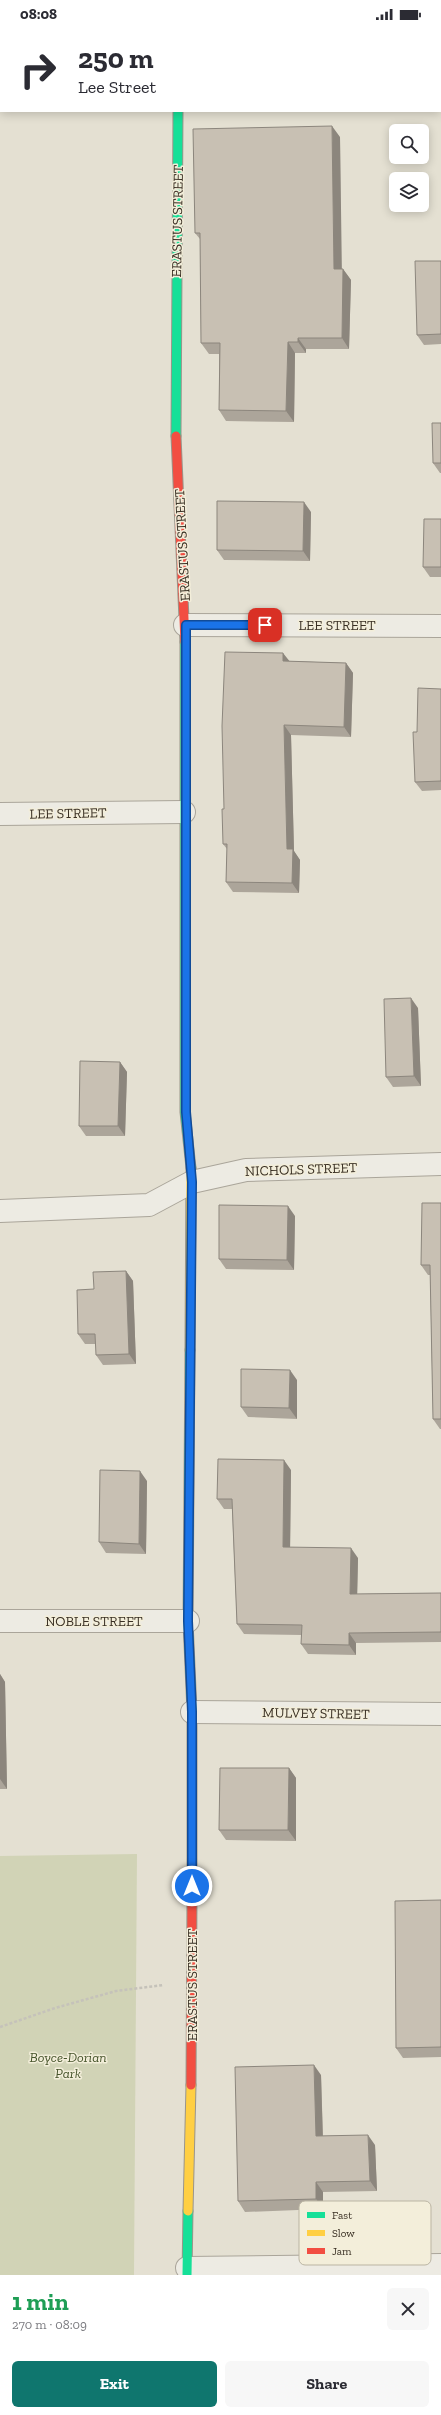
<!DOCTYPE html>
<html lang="en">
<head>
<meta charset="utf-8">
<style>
	:root { --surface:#fff; --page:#f7f7f7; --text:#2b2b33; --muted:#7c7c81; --accent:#0f766e }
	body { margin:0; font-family:"Zilla Slab",serif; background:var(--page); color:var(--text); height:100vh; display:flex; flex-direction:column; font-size:15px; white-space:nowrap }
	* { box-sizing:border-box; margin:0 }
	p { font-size:13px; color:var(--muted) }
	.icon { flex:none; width:22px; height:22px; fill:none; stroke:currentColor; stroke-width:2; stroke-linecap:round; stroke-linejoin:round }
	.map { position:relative; height:2247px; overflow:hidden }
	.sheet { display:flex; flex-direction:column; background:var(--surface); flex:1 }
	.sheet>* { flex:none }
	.hud { position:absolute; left:0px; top:0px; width:441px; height:84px; box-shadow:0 2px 10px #0003; background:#fff; color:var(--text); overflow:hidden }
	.fabs { position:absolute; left:389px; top:96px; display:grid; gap:8px }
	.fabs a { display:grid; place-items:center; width:40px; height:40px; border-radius:6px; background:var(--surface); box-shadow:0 2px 10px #0003; font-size:20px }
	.pin { position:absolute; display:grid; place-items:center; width:34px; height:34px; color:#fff; margin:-17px; border-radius:8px; box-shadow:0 2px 6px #0006 }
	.me { position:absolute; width:44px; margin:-22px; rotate:0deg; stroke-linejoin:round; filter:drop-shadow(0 0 3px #0008) }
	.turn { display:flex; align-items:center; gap:14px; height:84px; padding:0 12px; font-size:18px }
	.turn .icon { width:52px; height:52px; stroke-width:2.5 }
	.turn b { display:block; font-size:28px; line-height:34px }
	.round { display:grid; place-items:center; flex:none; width:42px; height:42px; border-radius:6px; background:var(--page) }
	.headline { display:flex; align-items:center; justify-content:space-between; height:68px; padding:0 12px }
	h1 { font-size:24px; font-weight:800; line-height:30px; color:#1e9e55 }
	.action { display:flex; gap:8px; margin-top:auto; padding:8px 12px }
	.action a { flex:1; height:46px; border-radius:6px; background:var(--accent); color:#fff; font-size:16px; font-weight:800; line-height:46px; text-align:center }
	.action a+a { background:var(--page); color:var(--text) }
	.status { display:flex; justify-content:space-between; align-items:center; height:28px; padding:0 20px; background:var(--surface); direction:ltr }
	.status svg { height:11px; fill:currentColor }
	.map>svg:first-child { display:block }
	.green { fill:#d1d3b6 }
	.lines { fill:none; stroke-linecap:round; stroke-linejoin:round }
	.street-casing { stroke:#aaa59a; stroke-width:24 }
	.fast-casing { stroke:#9a958a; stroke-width:11 }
	.slow-casing { stroke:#9a958a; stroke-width:11 }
	.jam-casing { stroke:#9a958a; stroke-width:11 }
	.path { stroke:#c5c2ba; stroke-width:2.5; stroke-dasharray:3 2; stroke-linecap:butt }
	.street { stroke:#edebe3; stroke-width:22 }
	.fast { stroke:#16e098; stroke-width:9 }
	.slow { stroke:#ffcf43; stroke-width:9 }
	.jam { stroke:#f24e42; stroke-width:9 }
	.wall { fill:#aca59a }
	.shaded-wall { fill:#8c867d }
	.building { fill:#c8c0b3; stroke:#8c867d }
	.route-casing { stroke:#114b97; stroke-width:10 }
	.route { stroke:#1a73e8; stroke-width:7 }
	.labels { text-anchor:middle; stroke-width:3; stroke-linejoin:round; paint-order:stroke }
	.street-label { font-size:14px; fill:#392f23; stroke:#f3eeda }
	.park-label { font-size:14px; font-style:italic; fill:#46542b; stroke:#f3eeda }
	.key { fill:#f3eeda; stroke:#bbb5a3; stroke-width:1 }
	.key-label { font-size:11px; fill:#392f23 }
</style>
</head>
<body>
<div class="status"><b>08:08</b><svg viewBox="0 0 49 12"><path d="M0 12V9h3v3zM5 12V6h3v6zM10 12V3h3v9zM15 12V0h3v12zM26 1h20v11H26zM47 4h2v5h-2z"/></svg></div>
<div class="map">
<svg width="441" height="2247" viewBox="0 0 441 2247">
	<rect width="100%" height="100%" fill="#e4e0d2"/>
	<path class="green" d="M 137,1826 L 134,2247 L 0,2247 L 0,1828 Z"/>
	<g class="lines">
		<g class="street-casing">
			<path id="street" d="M 172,0 L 172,1
				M 440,54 L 441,54
				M 185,597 L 441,598
				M 0,786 L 184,784
				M 0,1183 L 149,1177 L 192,1154 L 246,1142 L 441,1136
				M 0,1593 L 188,1593
				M 192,1684 L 441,1686
				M 187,2240 L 441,2237"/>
		</g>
		<g class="fast-casing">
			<path id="fast" d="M 176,408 L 178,83
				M 185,614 L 185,1084 L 191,1140
				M 190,1322 L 188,1593 L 192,1684 L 192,1866
				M 187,2247 L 188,2183"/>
		</g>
		<g class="slow-casing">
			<path id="slow" d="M 190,1322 L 191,1140
				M 188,2183 L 191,2057"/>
		</g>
		<g class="jam-casing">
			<path id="jam" d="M 176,408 L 185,614
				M 191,2057 L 192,1866"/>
		</g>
		<path class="path" d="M 0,1999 L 55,1980 L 116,1963 L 164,1957"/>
		<use href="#street" class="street"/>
		<use href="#fast" class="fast"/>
		<use href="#slow" class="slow"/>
		<use href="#jam" class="jam"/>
	</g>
	<path class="wall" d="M 340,109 L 341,241 L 343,241 L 351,252 L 349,321 L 306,321 L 306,325 L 295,325 L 294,394 L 226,393 L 219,382 L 219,326 L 209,326 L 201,315 L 200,211 L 195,205 Z
		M 441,233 L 441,316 L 424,317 L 417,307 Z
		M 441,395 L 441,445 L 440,445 L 433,435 Z
		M 311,484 L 310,533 L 224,532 L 217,522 Z
		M 441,491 L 441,549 L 430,549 L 423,539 Z
		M 289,633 L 346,635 L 353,645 L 351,709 L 291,707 L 294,823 L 300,832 L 299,865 L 233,864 L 226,854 L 227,821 L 223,816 L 224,781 Z
		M 441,661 L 441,762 L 422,763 L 415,754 L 417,704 Z
		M 418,980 L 421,1058 L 393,1059 L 386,1049 Z
		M 120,1034 L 127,1044 L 125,1108 L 86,1108 L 79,1098 Z
		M 441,1175 L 441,1401 L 440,1401 L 433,1391 L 430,1247 L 428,1247 L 421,1237 Z
		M 295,1188 L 294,1242 L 226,1241 L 219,1231 Z
		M 126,1243 L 133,1253 L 136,1336 L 103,1337 L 96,1327 L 96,1316 L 85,1316 L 78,1306 L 94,1261 Z
		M 297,1352 L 297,1391 L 248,1389 L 241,1379 Z
		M 291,1442 L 290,1519 L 358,1530 L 357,1566 L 441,1565 L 441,1614 L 356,1615 L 356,1627 L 308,1626 L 301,1616 L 302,1607 L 244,1606 L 237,1596 L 232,1481 L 224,1481 L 217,1471 Z
		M 147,1453 L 146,1526 L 106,1525 L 99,1514 Z
		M 0,1646 L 5,1654 L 7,1761 L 0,1761 Z
		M 289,1740 L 296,1750 L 296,1813 L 226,1812 L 219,1802 Z
		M 441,1872 L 441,2029 L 403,2030 L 396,2020 Z
		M 321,2047 L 323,2108 L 375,2117 L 377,2163 L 323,2164 L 323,2181 L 245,2184 L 238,2173 Z"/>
	<path class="shaded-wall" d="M 332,98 L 340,109 L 342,251 L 334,241 Z
		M 343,241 L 351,252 L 349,321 L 342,310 Z
		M 298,310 L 306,321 L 306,325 L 298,314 Z
		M 288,314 L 295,325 L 294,394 L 286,383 Z
		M 304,474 L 311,484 L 310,533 L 303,523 Z
		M 283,625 L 291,635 L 283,633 Z
		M 346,635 L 353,645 L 351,709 L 344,699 Z
		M 284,697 L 291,707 L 294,823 L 300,832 L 299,865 L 292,855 L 287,821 Z
		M 411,970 L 418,980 L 421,1058 L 414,1048 Z
		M 120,1034 L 127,1044 L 125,1108 L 118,1098 Z
		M 288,1178 L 295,1188 L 294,1242 L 287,1232 Z
		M 126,1243 L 133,1253 L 136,1336 L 129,1326 Z
		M 290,1342 L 297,1352 L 297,1391 L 289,1380 Z
		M 284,1432 L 291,1442 L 290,1529 L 283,1519 Z
		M 140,1443 L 147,1453 L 146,1526 L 139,1516 Z
		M 351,1520 L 358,1530 L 357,1576 L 350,1566 Z
		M 349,1605 L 356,1615 L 356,1627 L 349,1617 Z
		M 0,1646 L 5,1654 L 7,1761 L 0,1751 Z
		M 289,1740 L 296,1750 L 296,1813 L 288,1802 Z
		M 314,2037 L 321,2047 L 323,2118 L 316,2108 Z
		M 368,2107 L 375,2117 L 377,2163 L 370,2153 Z
		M 316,2154 L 323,2164 L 323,2181 L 316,2171 Z"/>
	<path class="building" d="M 332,98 L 334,241 L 343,241 L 342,310 L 298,310 L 298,314 L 288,314 L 286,383 L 219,382 L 220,315 L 201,315 L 200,205 L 195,205 L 193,101 Z
		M 415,233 L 441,233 L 441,306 L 417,307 Z
		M 432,395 L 441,395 L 441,435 L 433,435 Z
		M 217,473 L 304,474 L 303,523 L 217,522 Z
		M 424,491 L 441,491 L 441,539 L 423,539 Z
		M 225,624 L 283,625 L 283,633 L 346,635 L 344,699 L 284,697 L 287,821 L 293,821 L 292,855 L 226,854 L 227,816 L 223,816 L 222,781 L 224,781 L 222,698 Z
		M 418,660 L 441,661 L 441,753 L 415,754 L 413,704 L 417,704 Z
		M 411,970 L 414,1048 L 386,1049 L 384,971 Z
		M 80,1033 L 120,1034 L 118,1098 L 79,1098 Z
		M 422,1175 L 441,1175 L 441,1391 L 433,1391 L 430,1237 L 421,1237 Z
		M 219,1177 L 288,1178 L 287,1232 L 219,1231 Z
		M 126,1243 L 129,1326 L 96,1327 L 95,1306 L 78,1306 L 77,1262 L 94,1261 L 93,1244 Z
		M 241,1341 L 290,1342 L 289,1380 L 241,1379 Z
		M 218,1431 L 284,1432 L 283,1519 L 351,1520 L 350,1566 L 441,1565 L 441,1604 L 349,1605 L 349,1617 L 301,1616 L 302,1597 L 237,1596 L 232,1471 L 217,1471 Z
		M 100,1442 L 140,1443 L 139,1516 L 99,1514 Z
		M 220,1740 L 289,1740 L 288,1802 L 219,1802 Z
		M 441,1872 L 441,2019 L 396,2020 L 395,1873 Z
		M 314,2037 L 316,2108 L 368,2107 L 370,2153 L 316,2154 L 316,2171 L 238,2173 L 235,2039 Z"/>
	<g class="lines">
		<g class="route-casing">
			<path id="route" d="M 192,1858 L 192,1684 L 188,1593 L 192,1154 L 186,1084 L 186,597 L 265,597"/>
		</g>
		<use href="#route" class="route"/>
	</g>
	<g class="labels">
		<g class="street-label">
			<text transform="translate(177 193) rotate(-89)" y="5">ERASTUS STREET</text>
			<text transform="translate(182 517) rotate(-93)" y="5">ERASTUS STREET</text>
			<text x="337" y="602">LEE STREET</text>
			<text transform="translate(68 785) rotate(-1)" y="5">LEE STREET</text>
			<text transform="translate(301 1141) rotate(-2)" y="5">NICHOLS STREET</text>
			<text x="94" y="1598">NOBLE STREET</text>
			<text transform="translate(316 1685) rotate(1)" y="5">MULVEY STREET</text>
			<text transform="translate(192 1957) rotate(-90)" y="5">ERASTUS STREET</text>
		</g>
		<g class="park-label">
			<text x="68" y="2034">Boyce-Dorian<tspan x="68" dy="16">Park</tspan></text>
		</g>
	</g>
	<rect x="299" y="2173" width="132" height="64" rx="6" class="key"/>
	<rect x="307" y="2184" width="18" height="6" fill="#16e098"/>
	<rect x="307" y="2202" width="18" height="6" fill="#ffcf43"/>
	<rect x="307" y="2220" width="18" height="6" fill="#f24e42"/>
	<g class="key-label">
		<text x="332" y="2191">Fast</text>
		<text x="332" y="2209">Slow</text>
		<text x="332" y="2227">Jam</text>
	</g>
</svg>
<div class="fabs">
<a><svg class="icon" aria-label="search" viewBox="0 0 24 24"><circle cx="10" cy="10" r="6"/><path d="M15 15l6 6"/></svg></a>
<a><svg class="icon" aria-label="layers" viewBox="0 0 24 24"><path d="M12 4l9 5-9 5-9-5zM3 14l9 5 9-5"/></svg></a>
</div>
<div class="pin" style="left:265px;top:597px;background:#d93025"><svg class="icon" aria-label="arrive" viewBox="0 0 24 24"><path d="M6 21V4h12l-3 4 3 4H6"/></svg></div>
<svg class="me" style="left:192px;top:1858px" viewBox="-20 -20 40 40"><circle r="17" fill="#1a73e8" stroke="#fff" stroke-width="3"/><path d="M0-11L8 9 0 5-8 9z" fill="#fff"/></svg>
<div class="hud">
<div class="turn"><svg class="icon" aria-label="right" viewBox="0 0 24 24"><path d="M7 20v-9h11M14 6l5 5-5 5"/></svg><div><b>250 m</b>Lee Street</div></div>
</div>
</div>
<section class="sheet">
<div class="headline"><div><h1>1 min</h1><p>270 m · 08:09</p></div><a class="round"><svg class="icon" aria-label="close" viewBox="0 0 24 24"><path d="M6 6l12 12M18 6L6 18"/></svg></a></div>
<div class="action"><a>Exit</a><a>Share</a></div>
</section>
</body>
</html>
